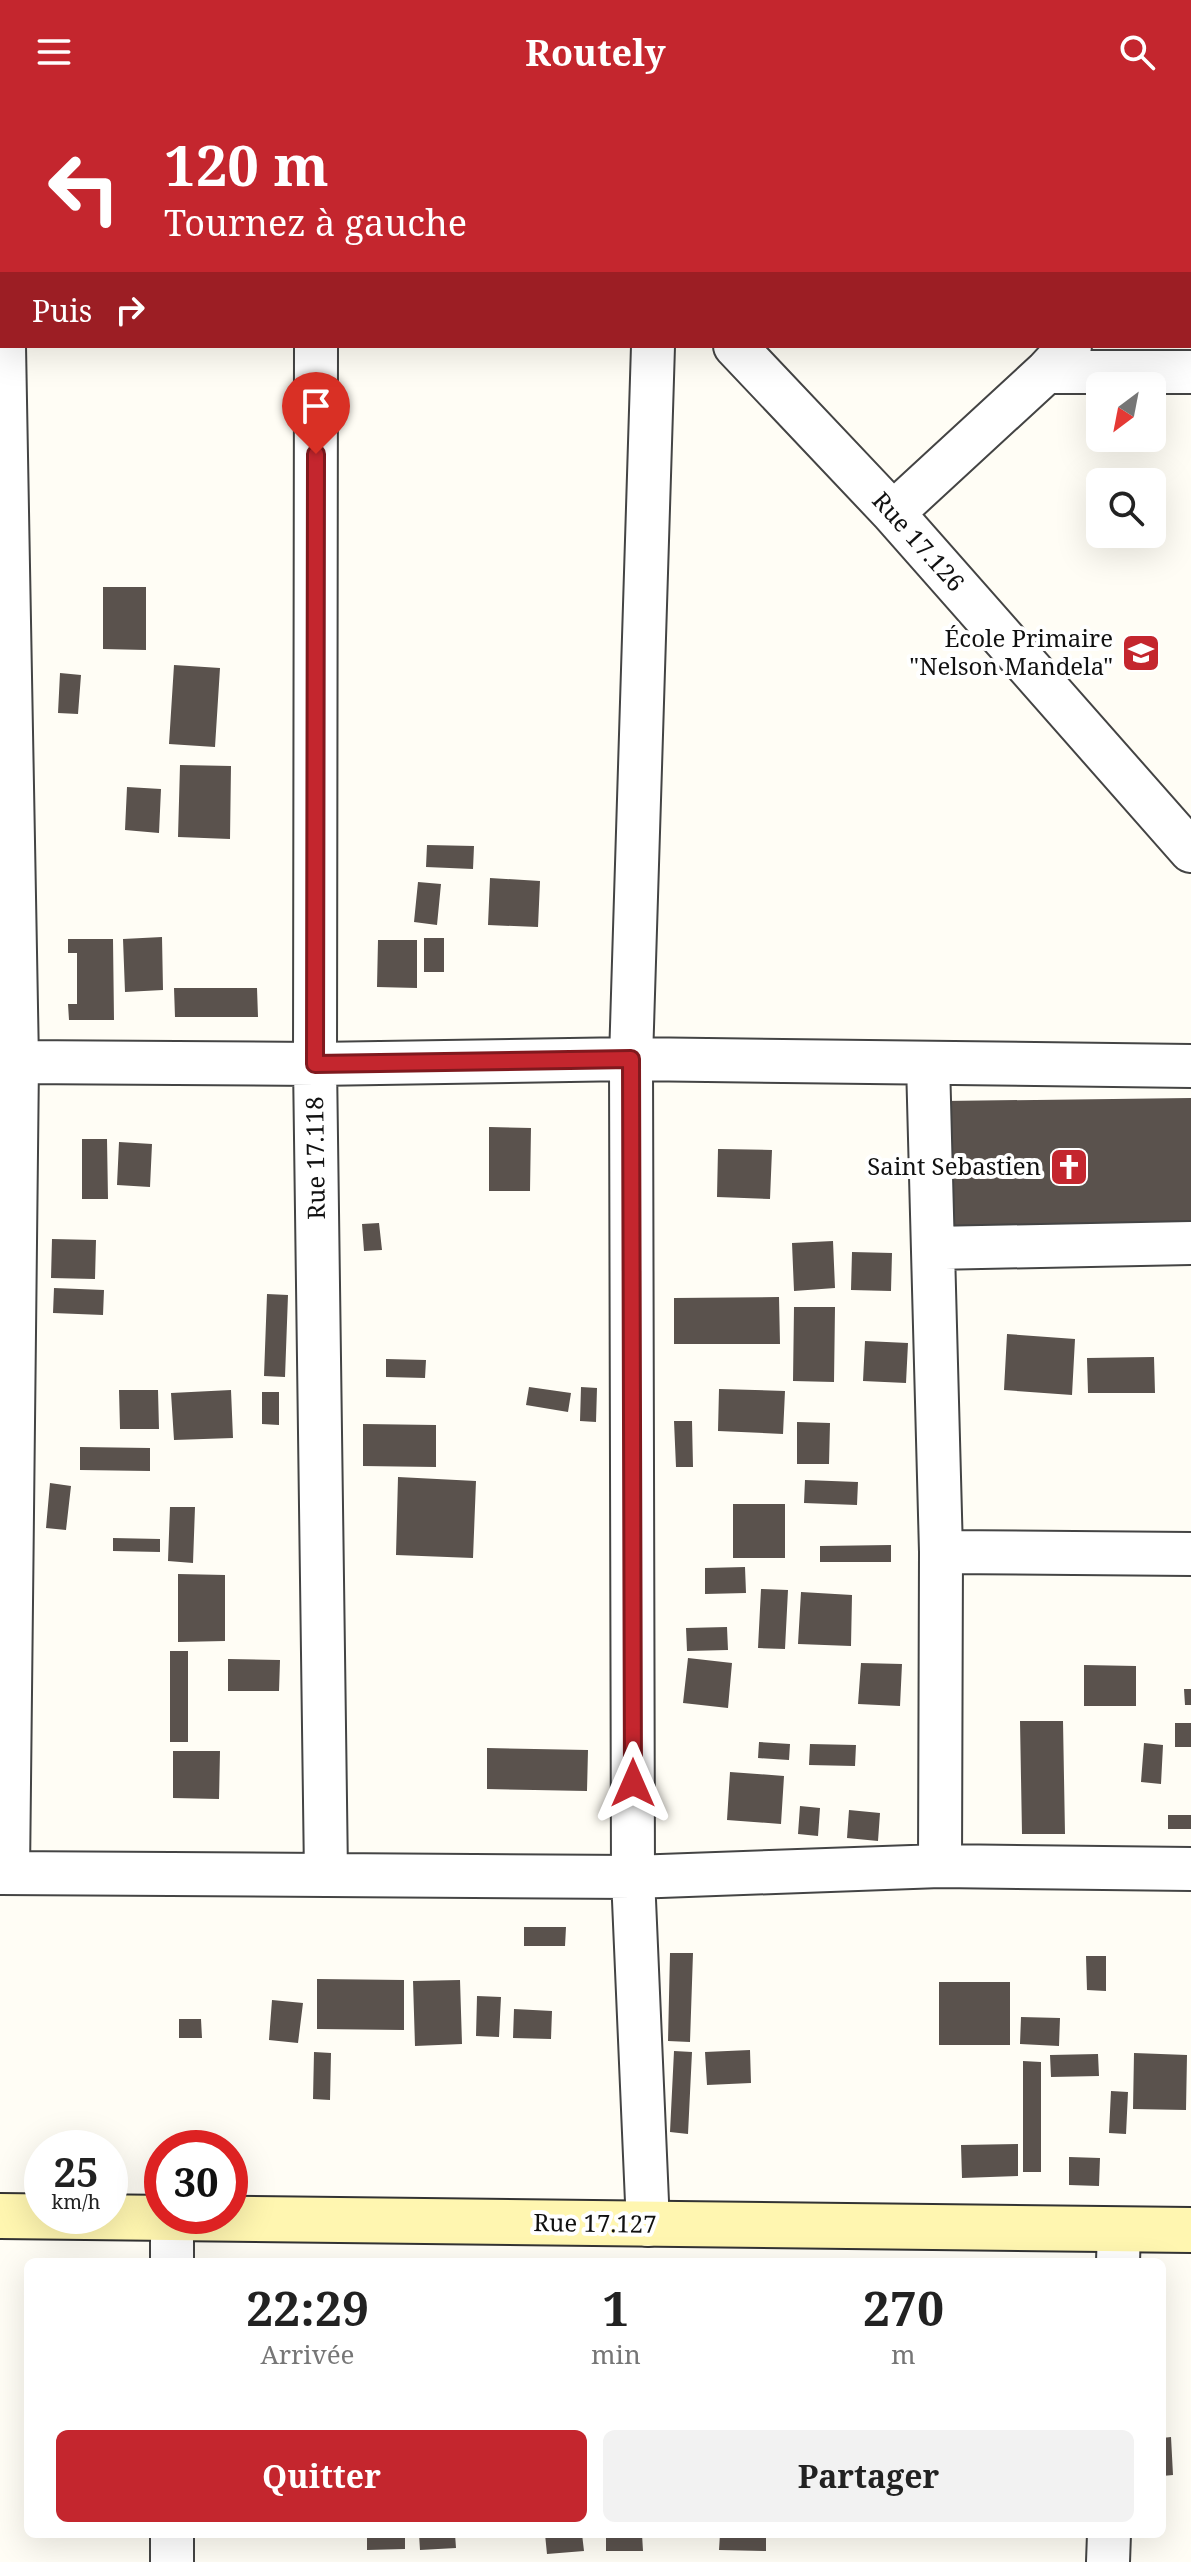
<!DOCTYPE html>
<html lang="fr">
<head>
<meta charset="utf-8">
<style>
	:root { --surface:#fff; --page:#f2f2f2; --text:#222; --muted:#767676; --accent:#c4262e }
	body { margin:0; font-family:"Noto Serif",serif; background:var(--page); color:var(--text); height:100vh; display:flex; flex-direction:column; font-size:30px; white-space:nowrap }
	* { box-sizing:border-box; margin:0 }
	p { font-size:26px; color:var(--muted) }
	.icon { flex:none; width:44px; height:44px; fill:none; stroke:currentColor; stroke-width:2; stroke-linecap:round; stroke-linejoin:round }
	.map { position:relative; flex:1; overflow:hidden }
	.sheet { position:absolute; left:24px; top:2154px; width:1142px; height:280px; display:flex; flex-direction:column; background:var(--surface); border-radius:12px; box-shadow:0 8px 32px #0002 }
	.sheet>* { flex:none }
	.hud { position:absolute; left:0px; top:0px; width:1192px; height:244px; box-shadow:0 8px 32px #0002; background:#c4262e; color:#fff; overflow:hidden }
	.needle { width:52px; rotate:212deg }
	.tools { position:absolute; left:1086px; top:268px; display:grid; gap:16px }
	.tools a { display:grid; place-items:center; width:80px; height:80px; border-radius:12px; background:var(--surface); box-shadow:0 8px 32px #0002; font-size:40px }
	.speed { position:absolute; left:24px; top:2026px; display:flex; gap:16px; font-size:40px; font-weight:700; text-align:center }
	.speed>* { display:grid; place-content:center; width:104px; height:104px; border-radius:50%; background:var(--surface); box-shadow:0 8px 32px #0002; line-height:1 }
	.speed small { font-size:20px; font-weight:400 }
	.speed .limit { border:12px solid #d22; background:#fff; color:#111 }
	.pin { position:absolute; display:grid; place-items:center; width:68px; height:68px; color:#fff; margin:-82px -34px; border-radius:50% 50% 50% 0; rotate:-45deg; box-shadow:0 0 8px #0007 }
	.pin .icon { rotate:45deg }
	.me { position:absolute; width:88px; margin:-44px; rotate:0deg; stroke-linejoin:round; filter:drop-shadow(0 0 6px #0008) }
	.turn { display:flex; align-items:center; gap:28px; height:168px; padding:0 32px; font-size:36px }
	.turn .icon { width:104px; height:104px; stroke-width:2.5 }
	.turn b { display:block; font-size:56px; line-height:68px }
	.then { display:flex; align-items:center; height:76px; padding:0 32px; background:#0003; gap:16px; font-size:30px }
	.eta { display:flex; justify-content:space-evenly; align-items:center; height:136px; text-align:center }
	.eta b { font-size:48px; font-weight:700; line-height:56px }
	.primary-button { display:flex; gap:16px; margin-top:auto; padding:16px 32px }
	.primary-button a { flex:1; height:92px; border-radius:12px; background:var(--accent); color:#fff; font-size:32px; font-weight:700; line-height:92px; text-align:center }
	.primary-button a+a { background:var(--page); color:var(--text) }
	header { display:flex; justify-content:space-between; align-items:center; height:104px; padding:0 32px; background:var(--accent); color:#fff; font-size:36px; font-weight:700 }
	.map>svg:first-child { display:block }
	.building { fill:#5a524d }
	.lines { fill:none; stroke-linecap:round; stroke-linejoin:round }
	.street-casing { stroke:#444; stroke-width:46 }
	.secondary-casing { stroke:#333; stroke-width:48 }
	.street { stroke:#fff; stroke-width:42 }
	.secondary { stroke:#fff6b0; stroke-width:44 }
	.route-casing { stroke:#7f191e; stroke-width:20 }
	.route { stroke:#c4262e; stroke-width:14 }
	.labels { text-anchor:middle; stroke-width:8; stroke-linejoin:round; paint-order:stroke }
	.street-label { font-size:24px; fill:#111; stroke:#fff }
	.poi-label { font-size:24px; fill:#111; stroke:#fff; text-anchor:end }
</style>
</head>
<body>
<header><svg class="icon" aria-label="menu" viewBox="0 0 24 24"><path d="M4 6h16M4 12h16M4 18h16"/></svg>Routely<svg class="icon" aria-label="search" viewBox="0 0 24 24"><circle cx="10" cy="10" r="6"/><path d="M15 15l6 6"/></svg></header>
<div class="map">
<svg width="1191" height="2458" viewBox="0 0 1191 2458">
	<rect width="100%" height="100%" fill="#fffdf5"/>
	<path class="building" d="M 103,483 L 146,483 L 146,546 L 103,545 Z
		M 174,561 L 220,564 L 215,643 L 169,640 Z
		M 60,569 L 81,571 L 78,610 L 58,609 Z
		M 180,661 L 231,662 L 230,735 L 178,733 Z
		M 127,683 L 161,685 L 159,729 L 125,726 Z
		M 427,741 L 474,742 L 473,765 L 426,763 Z
		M 490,774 L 540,777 L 538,823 L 488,821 Z
		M 418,778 L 441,780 L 437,821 L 414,818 Z
		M 162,833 L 163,886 L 125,888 L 123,835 Z
		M 424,834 L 444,834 L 444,868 L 424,868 Z
		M 68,835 L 113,835 L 114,916 L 69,916 L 68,900 L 77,900 L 77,849 L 68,849 Z
		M 378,836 L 417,836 L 417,884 L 377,883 Z
		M 174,884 L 257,884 L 258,913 L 175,913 Z
		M 1191,994 L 1191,1129 L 951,1132 L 944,997 Z
		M 489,1023 L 531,1024 L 530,1087 L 489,1087 Z
		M 82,1035 L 107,1035 L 108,1095 L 82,1095 Z
		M 119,1038 L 152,1040 L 150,1083 L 117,1081 Z
		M 718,1045 L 772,1046 L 770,1095 L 717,1093 Z
		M 379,1119 L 382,1146 L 364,1147 L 362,1120 Z
		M 52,1135 L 96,1136 L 95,1175 L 51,1174 Z
		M 833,1137 L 835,1184 L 794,1187 L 792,1139 Z
		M 852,1148 L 892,1149 L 891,1187 L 851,1186 Z
		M 54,1184 L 104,1186 L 103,1211 L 53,1209 Z
		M 267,1190 L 288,1191 L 285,1273 L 264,1272 Z
		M 779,1193 L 780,1240 L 674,1240 L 674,1194 Z
		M 794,1203 L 835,1203 L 834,1278 L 793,1277 Z
		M 1007,1230 L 1075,1235 L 1072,1291 L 1004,1286 Z
		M 865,1237 L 908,1239 L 906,1279 L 863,1277 Z
		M 1154,1253 L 1155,1289 L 1088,1289 L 1087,1254 Z
		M 386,1255 L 426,1256 L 425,1274 L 386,1273 Z
		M 529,1283 L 571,1289 L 568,1308 L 526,1301 Z
		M 581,1283 L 597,1284 L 596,1318 L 580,1317 Z
		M 719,1285 L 785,1287 L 783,1330 L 718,1327 Z
		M 119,1286 L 158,1286 L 159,1325 L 120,1325 Z
		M 231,1286 L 233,1334 L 174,1336 L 171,1289 Z
		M 262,1288 L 279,1288 L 279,1321 L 262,1320 Z
		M 674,1317 L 692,1317 L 693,1363 L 676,1363 Z
		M 797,1318 L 830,1319 L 829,1360 L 797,1360 Z
		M 363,1320 L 436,1321 L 436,1363 L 363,1362 Z
		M 80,1343 L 150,1344 L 150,1367 L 80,1366 Z
		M 398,1373 L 476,1377 L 473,1454 L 396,1451 Z
		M 805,1376 L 858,1378 L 857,1401 L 804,1399 Z
		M 50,1379 L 71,1382 L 66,1426 L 46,1424 Z
		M 733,1400 L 785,1400 L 785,1454 L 733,1454 Z
		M 170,1403 L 195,1403 L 193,1459 L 168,1457 Z
		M 113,1434 L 160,1435 L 160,1448 L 113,1447 Z
		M 891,1441 L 891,1458 L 820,1458 L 820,1442 Z
		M 745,1463 L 746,1489 L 705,1490 L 705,1464 Z
		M 178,1470 L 225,1471 L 225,1537 L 178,1538 Z
		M 761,1485 L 788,1486 L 785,1545 L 758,1544 Z
		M 801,1488 L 852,1491 L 851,1542 L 798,1540 Z
		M 727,1523 L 728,1546 L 687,1547 L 686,1524 Z
		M 170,1547 L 188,1547 L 188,1638 L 170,1638 Z
		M 688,1554 L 732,1559 L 728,1604 L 683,1599 Z
		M 228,1555 L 280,1556 L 279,1587 L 228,1587 Z
		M 861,1559 L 902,1560 L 900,1602 L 858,1600 Z
		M 1084,1561 L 1136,1562 L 1136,1602 L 1084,1602 Z
		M 1184,1585 L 1191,1585 L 1191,1601 L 1185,1601 Z
		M 1020,1617 L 1063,1617 L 1065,1730 L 1022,1730 Z
		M 1175,1619 L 1191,1619 L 1191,1643 L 1175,1643 Z
		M 759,1638 L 790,1640 L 789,1656 L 758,1654 Z
		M 1144,1639 L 1163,1641 L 1161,1680 L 1141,1678 Z
		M 810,1640 L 856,1641 L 855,1662 L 809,1661 Z
		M 487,1644 L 588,1646 L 587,1687 L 487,1685 Z
		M 173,1647 L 220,1647 L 219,1695 L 173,1694 Z
		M 730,1668 L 784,1672 L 781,1720 L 727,1716 Z
		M 800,1702 L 820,1704 L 818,1732 L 798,1730 Z
		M 849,1706 L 880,1709 L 878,1737 L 847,1734 Z
		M 1168,1711 L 1191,1711 L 1191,1725 L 1168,1725 Z
		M 524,1823 L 566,1823 L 565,1842 L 524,1842 Z
		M 670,1849 L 693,1849 L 690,1938 L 668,1937 Z
		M 1086,1852 L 1106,1852 L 1106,1887 L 1087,1886 Z
		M 317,1875 L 404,1876 L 404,1926 L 317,1925 Z
		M 460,1876 L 462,1940 L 415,1942 L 413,1877 Z
		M 939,1878 L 1010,1878 L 1010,1941 L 939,1941 Z
		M 477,1892 L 501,1893 L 499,1933 L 476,1932 Z
		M 272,1896 L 303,1899 L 298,1939 L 269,1936 Z
		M 514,1905 L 552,1907 L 551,1935 L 513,1934 Z
		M 1021,1913 L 1060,1914 L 1059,1942 L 1020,1940 Z
		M 179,1915 L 201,1915 L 202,1934 L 179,1934 Z
		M 750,1946 L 751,1979 L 707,1981 L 705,1948 Z
		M 674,1947 L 692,1948 L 688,2030 L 670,2028 Z
		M 314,1948 L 331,1949 L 330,1996 L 313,1995 Z
		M 1134,1949 L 1187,1951 L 1186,2006 L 1133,2005 Z
		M 1098,1950 L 1099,1972 L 1051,1973 L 1050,1951 Z
		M 1023,1957 L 1041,1958 L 1041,2068 L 1023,2068 Z
		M 1111,1987 L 1128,1988 L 1126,2030 L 1109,2029 Z
		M 1018,2040 L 1018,2072 L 962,2074 L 961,2041 Z
		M 1069,2053 L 1100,2054 L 1099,2082 L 1069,2081 Z
		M 1171,2333 L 1173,2371 L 1162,2372 L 1162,2334 Z
		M 367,2430 L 405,2430 L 405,2445 L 367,2446 Z
		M 419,2430 L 455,2430 L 456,2444 L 420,2446 Z
		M 545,2430 L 582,2430 L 584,2447 L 547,2450 Z
		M 606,2430 L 642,2430 L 643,2447 L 606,2447 Z
		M 720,2430 L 766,2430 L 766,2447 L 719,2446 Z"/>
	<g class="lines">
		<g class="street-casing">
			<path id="street" d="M 517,0 L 519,2
				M 1028,0 L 1030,2
				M 184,2 L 187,0
				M 316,2 L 316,0
				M 1190,114 L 1191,113
				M 0,170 L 2,168
				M 4,242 L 17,958 L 8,1769
				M 316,242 L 315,960 L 326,1770
				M 735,242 L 893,409 L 1191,747
				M 1046,268 L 1191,268
				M 893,409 L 1046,268 L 1070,242
				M 17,958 L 315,960 L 631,955 L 1191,962
				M 928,959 L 941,1448 L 940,1762
				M 933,1144 L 1191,1139
				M 941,1448 L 1191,1450
				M 0,1769 L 633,1773 L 940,1762 L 1191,1765
				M 172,2113 L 172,2158
				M 648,2121 L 633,1773 L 631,955 L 653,242
				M 1118,2158 L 1119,2125
				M 172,2430 L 172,2458
				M 1108,2458 L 1109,2430"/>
		</g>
		<g class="secondary-casing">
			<path id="secondary" d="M 0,2112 L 1191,2126"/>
		</g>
		<use href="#street" class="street"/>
		<use href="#secondary" class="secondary"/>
	</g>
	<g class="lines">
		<g class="route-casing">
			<path id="route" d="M 316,350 L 315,960 L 631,955 L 633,1679"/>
		</g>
		<use href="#route" class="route"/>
	</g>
	<defs>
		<g id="school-square" transform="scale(2)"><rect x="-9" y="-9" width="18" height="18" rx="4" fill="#c4262e" stroke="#fff"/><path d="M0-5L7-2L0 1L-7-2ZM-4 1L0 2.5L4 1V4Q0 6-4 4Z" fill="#fff"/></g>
		<g id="church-square" transform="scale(2)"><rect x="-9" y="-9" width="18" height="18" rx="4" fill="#c4262e" stroke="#fff"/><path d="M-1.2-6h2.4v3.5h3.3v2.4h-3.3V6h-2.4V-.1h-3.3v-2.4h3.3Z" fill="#fff"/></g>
	</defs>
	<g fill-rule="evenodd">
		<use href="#school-square" x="1141" y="549"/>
		<use href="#church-square" x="1069" y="1063"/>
	</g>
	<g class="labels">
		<g class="street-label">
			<text transform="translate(918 438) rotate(48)" y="8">Rue 17.126</text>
			<text transform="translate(316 1054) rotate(-91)" y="8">Rue 17.118</text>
			<text transform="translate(595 2120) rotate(1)" y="8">Rue 17.127</text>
		</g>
		<g class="poi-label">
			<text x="1113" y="543">École Primaire<tspan x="1113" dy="28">"Nelson Mandela"</tspan></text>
			<text x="1041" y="1071">Saint Sebastien</text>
		</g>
	</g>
</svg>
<div class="tools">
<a><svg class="needle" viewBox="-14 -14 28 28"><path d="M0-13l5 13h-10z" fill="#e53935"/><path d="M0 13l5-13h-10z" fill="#767676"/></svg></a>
<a><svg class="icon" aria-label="search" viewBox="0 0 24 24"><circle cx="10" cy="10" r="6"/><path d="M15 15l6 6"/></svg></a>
</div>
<div class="speed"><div>25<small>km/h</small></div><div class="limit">30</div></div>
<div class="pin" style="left:316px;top:350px;background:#d93025"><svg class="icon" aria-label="arrive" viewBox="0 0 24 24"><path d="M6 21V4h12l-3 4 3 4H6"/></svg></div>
<svg class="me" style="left:633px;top:1679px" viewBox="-20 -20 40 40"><path d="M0-17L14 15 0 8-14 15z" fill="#c4262e" stroke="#fff" stroke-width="4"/></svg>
<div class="hud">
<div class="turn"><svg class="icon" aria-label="left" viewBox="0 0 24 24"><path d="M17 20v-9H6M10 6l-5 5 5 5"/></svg><div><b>120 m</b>Tournez à gauche</div></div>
<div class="then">Puis<svg class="icon" aria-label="right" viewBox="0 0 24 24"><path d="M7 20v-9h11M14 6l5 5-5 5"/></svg></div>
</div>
<section class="sheet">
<div class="eta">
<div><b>22:29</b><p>Arrivée</p></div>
<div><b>1</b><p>min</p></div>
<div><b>270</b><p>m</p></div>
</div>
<div class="primary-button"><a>Quitter</a><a>Partager</a></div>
</section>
</div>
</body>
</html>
